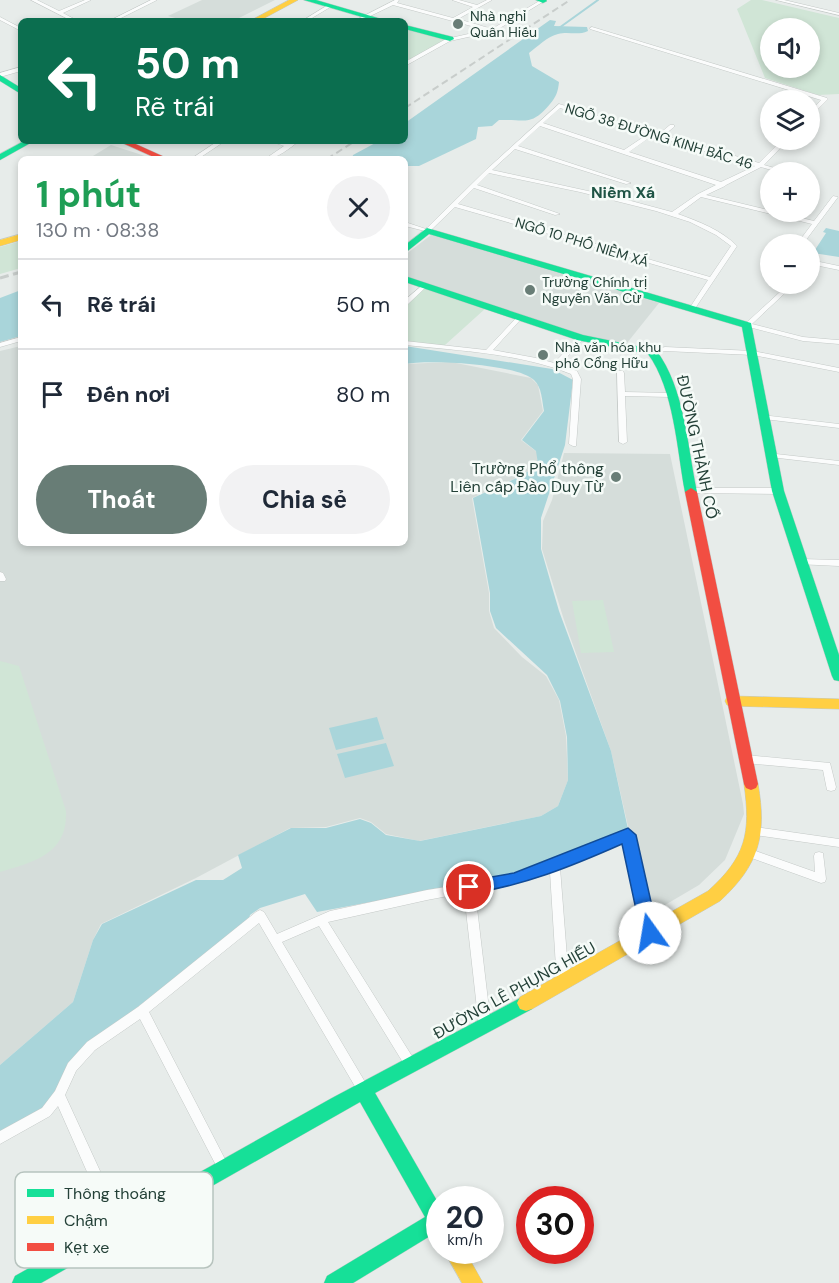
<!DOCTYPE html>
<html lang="vi">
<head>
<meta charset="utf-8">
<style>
	:root { --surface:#fff; --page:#f2f2f3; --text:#1f2937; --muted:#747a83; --line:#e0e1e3; --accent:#687d76 }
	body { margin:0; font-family:"DM Sans",sans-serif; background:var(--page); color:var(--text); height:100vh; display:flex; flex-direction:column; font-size:22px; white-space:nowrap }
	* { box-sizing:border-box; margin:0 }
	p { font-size:20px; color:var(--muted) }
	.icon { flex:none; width:33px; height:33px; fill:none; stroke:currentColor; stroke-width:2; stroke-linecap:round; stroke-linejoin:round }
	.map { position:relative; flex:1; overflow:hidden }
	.sheet { position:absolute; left:18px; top:156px; width:390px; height:390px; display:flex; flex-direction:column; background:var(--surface); border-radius:9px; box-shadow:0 3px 9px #0003 }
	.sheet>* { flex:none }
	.banner { position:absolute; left:18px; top:18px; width:390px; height:126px; border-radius:9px; box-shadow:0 3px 9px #0003; background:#0b6e4f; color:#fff; overflow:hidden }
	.fabs { position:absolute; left:760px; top:18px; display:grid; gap:12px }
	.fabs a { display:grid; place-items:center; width:60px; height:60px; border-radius:50%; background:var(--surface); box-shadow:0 3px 9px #0003; font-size:30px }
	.speed { position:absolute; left:426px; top:1186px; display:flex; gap:12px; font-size:30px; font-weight:700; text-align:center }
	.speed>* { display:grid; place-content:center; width:78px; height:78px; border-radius:50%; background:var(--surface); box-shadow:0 3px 9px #0003; line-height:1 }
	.speed small { font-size:15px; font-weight:400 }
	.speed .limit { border:9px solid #d22; background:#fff; color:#111 }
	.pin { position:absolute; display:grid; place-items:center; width:51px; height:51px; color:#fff; margin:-26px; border:3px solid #fff; border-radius:50%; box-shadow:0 2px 6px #0007 }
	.me { position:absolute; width:66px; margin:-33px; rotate:347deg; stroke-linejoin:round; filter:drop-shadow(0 0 4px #0008) }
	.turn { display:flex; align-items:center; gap:21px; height:126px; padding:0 18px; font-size:27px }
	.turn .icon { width:78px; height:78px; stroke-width:2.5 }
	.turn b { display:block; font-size:42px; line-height:51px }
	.round { display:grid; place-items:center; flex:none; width:63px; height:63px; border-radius:32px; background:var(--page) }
	.overview { display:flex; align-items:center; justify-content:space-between; height:102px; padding:0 18px }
	h1 { font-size:36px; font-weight:700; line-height:45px; color:#1e9e55 }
	.cta { display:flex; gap:12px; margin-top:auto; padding:12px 18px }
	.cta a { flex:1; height:69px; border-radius:36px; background:var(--accent); color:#fff; font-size:24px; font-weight:700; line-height:69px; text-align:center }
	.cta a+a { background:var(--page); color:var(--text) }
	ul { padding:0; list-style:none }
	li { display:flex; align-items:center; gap:18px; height:90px; padding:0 18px; border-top:2px solid var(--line) }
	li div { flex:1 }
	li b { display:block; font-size:22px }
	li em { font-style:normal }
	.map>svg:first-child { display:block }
	.built { fill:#d5ddda }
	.green { fill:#d0e5d6; fill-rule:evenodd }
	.water { fill:#a9d5da }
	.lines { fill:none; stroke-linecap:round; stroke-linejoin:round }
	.stream { stroke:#a9d5da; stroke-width:2 }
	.street-casing { stroke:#c4c9c7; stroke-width:1 }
	.fast-casing { stroke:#c2cac7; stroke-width:1 }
	.slow-casing { stroke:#c2cac7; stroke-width:1 }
	.jam-casing { stroke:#c2cac7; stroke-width:1 }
	.street { fill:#fbfcfc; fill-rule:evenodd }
	.fast { fill:#16e098; fill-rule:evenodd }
	.slow { fill:#ffcf43; fill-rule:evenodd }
	.jam { fill:#f24e42; fill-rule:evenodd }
	.rail-far1 { stroke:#c8cdcb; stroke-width:2; stroke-dasharray:7 4; stroke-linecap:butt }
	.rail { stroke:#c8cdcb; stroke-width:3; stroke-dasharray:9 4.5; stroke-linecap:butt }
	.route { fill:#1a73e8; stroke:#114b97; stroke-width:1.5 }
	.poi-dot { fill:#687d76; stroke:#f6fbf8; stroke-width:2 }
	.labels { text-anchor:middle; stroke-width:5; stroke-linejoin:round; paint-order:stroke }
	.far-poi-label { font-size:14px; fill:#244138; stroke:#f6fbf8; text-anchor:start }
	.far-street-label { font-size:14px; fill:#244138; stroke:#f6fbf8 }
	.far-quarter-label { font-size:16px; font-weight:bold; fill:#1f5445; stroke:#f6fbf8 }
	.street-label { font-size:16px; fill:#244138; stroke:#f6fbf8 }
	.poi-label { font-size:16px; fill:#244138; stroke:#f6fbf8; text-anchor:end }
	.key { fill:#f6fbf8; stroke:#b7c3be; stroke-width:1.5 }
	.key-label { font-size:16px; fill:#244138 }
</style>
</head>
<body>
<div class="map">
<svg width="839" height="1283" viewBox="0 0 839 1283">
	<rect width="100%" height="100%" fill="#e7ecea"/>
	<path class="built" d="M 202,0 L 275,0 L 233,21 L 186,21 L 168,16 Z
		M 111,145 L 142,155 L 151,159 L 88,159 Z
		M 431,235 L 659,303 L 627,343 L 588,337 L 405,277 L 405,255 Z
		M 21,346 L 21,543 L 405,543 L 405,364 L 451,362 L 531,378 L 538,385 L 543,411 L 521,440 L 537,452 L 538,464 L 523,475 L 472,498 L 489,593 L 489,611 L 494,628 L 522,657 L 546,676 L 559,700 L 566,736 L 568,780 L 558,806 L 541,816 L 419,841 L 386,834 L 371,822 L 360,818 L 326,827 L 290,828 L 196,878 L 101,924 L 93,940 L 73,1002 L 0,1065 L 0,351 Z
		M 564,453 L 670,454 L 743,804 L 744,814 L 725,860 L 699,885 L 648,915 L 611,751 L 564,620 L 542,549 L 543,521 L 552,500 Z"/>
	<path class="green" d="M 751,0 L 762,0 L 839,18 L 839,94 L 818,95 L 765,78 L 737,9 ZM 771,28 L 810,28 L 810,68 L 771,68 Z
		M 405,28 L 443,39 L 444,41 L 411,59 L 405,59 Z
		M 21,241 L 21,268 L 0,274 L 0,247 Z
		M 425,288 L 486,308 L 445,345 L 438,348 L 405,342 L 405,306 Z
		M 603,600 L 614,652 L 581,653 L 572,601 Z
		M 0,661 L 19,666 L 66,811 C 68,854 34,862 0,872 Z"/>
	<path class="water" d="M 550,20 L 556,21 L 554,26 L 587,27 L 588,31 C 577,36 569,31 558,34 C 548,36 537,47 529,53 L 532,66 L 559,82 C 558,92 556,97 550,104 C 531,127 525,119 499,120 L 492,126 L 478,127 L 476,139 L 419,166 L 405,166 L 405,159 L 352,159 L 353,155 L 379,141 L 405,141 L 405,123 Z
		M 826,228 L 839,231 L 839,257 L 813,253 L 826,233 L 823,232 Z
		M 21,290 L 21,336 L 0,342 L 0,298 Z
		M 405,346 L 552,369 L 573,380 L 565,445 L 541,518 L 541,549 L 559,611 L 611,751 L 628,829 L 522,874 L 317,912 L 305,894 L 260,908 L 250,915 L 248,922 L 87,1046 L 55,1097 L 39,1112 L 0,1133 L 0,1065 L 73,1002 L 93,940 L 102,924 L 196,880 L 223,880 L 242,868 L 238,855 L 291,828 L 326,828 L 360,819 L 371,823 L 386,835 L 420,841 L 541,816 L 558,806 L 568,780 L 567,737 L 560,701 L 547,675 L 496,628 L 490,611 L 490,593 L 473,498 L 523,475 L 538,464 L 536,451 L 522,440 L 544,411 C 542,401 542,387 534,380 C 517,364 429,359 405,364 Z
		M 377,717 L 384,739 L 336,750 L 329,728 Z
		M 386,743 L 394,766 L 345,778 L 337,754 Z"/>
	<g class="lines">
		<path class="stream" d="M 559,28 L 598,0"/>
		<g class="street-casing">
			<path id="street" d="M 31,0 L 37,0 L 59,11 L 85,0 L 91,0 L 63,13 L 78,21 L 72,21 Z
				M 151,0 L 157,0 L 115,21 L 109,21 Z
				M 395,0 L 399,0 L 397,3 L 453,18 L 473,7 L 452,0 L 459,0 L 477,5 L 487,0 L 492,0 L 458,19 L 492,29 L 541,0 L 546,0 L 495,31 L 450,41 L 405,66 L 405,62 L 446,39 L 486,30 L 393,5 L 360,21 L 354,21 Z
				M 776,0 L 784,0 L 839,13 L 839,15 Z
				M 328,5 L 332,6 L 307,21 L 302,21 Z
				M 0,17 L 21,28 L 21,31 L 0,20 Z
				M 592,27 L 827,98 L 828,99 L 810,117 L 810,112 L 821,100 L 590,29 L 590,28 Z
				M 21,67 L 21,71 L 0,77 L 0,73 Z
				M 559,104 L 659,134 L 670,125 L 674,125 L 674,127 L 664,135 L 759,163 L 782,140 L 788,140 L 764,165 L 785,171 L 786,172 L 778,172 L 761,167 L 726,185 L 725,186 L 706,195 L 814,221 L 833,196 L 838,197 L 803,244 L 797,244 L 812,224 L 701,197 L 678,214 C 700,222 721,230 737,246 L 694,310 L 692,311 L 689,309 L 708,280 L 455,207 L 429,232 L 405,226 L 405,222 L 426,229 L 486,170 ZM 560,108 L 648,134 L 624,150 L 543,123 ZM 540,126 L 716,185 L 698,194 L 672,212 L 620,198 L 492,170 L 515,149 L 626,184 L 631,183 L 518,146 ZM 653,135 L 657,137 L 755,166 L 721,182 L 629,152 ZM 489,173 L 580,192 L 656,211 L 690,222 L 716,235 L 731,246 L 710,277 L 458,204 L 474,188 L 555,215 L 560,214 L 477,185 Z
				M 218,141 L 225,141 L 198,159 L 191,159 Z
				M 270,141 L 279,141 L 288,144 L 292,141 L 299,141 C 290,148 277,159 265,159 L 284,146 Z
				M 810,260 L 839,266 L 839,270 L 810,264 Z
				M 425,283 L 427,284 L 427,286 L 407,305 L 405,306 L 405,300 Z
				M 786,284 L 792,284 L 785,293 L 752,324 L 803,337 L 837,340 L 839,340 L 839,344 L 803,341 L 745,326 L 745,324 L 781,291 Z
				M 520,315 L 522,316 L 522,318 L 493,350 L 536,358 L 554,363 L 579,337 L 583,337 L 584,338 L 560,365 L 577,371 L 581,379 L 576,446 L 573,446 L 569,444 L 573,379 L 571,374 C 518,353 462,351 405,345 L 405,341 L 486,350 L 518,316 Z
				M 21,337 L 21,341 L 0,347 L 0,343 Z
				M 665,347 L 753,351 L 839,368 L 839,372 L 753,355 L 665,351 L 652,354 L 648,352 Z
				M 617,371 L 623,371 L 624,373 L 625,392 L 671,393 L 675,395 L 671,397 L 625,396 L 627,442 L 623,444 L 619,442 Z
				M 761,415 L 839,424 L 839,428 L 764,419 L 761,419 Z
				M 767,453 L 839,461 L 839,465 L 770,457 L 766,455 Z
				M 690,488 L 778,488 L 782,491 L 778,494 L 687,493 L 686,491 Z
				M 800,559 L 839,560 L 839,566 L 797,564 L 796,562 L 797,560 Z
				M 0,572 L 3,573 L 6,579 L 5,581 L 0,581 Z
				M 745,755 L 830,763 L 836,787 L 835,790 L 831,791 L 827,790 L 823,770 L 745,763 L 742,762 L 740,759 L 742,756 Z
				M 755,827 L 839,839 L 839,847 L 755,835 L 751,834 L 750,831 L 751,828 Z
				M 628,831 L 632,832 L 633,835 L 655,933 L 654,936 L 650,938 L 646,936 L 645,933 L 624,841 L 560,868 L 569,983 L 567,987 L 563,988 L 559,987 L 557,983 L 550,872 L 514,884 L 475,891 L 491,1026 L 489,1030 L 485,1031 L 481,1030 L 479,1026 L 464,893 L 427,900 L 328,922 L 415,1061 L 417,1065 L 415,1069 L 411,1071 L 407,1069 L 319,926 L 282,942 L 368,1087 L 370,1091 L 368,1095 L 364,1097 L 360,1095 L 259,923 L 149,1012 L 228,1165 L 230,1169 L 228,1173 L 224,1175 L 220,1173 L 140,1019 L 95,1050 L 76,1071 L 65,1095 L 124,1223 L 125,1228 L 124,1233 L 119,1234 L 114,1233 L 58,1106 L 50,1116 L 0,1144 L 0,1131 L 42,1108 L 55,1091 L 68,1063 L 87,1042 L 138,1007 L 256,912 L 260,910 L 264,912 L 277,934 L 330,911 L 427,890 L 514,876 L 552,863 Z
				M 750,849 L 815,872 L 814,856 L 815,853 L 819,852 L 823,853 L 826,879 L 825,882 L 821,883 L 746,856 L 745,853 L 746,850 Z"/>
		</g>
		<g class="fast-casing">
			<path id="fast" d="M 304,0 L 316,0 L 388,21 L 376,21 Z
				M 536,0 L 546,0 L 547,1 L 543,3 Z
				M 405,25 L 453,37 L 454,39 L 450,41 L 405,29 Z
				M 0,75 L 21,88 L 21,94 L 0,81 Z
				M 24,141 L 34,141 L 0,160 L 0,154 Z
				M 427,228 L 751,323 L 784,491 L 839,655 L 839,681 L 834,680 L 832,676 L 772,491 L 742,327 L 429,234 L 405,253 L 405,245 Z
				M 405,276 L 583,335 L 656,350 C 685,389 687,445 697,492 L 695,495 L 691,496 L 685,492 C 677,450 674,389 648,354 L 577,340 L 405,282 Z
				M 526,995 L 532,997 L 535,1003 L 532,1009 L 375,1093 L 440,1206 L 440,1235 L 435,1233 L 353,1283 L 324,1283 L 327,1276 L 425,1217 L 360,1102 L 41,1283 L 12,1283 L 15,1276 L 332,1098 Z"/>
		</g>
		<g class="slow-casing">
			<path id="slow" d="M 289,0 L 298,0 L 259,21 L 250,21 Z
				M 21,234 L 21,240 L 0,246 L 0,240 Z
				M 732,696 L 839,699 L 839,709 L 732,706 L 727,705 L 725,701 L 727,697 Z
				M 751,778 L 756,780 L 758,784 C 767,836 759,865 720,901 L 532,1009 L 526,1011 L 520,1009 L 517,1003 L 520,997 L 708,891 C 746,857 751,833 744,784 L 746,780 Z
				M 444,1251 L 465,1251 L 483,1283 L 462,1283 Z"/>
		</g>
		<g class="jam-casing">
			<path id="jam" d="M 118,141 L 129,141 L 169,159 L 158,159 Z
				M 691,488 L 697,492 L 758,784 L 756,788 L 751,790 L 746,788 L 744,784 L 685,492 Z"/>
		</g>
		<use href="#street" class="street"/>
		<use href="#fast" class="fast"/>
		<use href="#slow" class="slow"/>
		<use href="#jam" class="jam"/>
		<path class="rail-far1" d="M 405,108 L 570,0
			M 327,159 L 355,141"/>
		<path class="rail" d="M 0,278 L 21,272"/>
	</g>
	<path class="route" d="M 628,828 L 636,835 L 658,933 L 656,938 L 650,940 L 644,938 L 641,933 L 622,844 C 570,867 525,885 469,894 L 464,892 L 461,887 L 464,883 L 469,881 L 514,873 Z"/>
	<g class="poi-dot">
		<circle cx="458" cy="24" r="6"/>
		<circle cx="530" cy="290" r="6"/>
		<circle cx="543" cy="355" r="6"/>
		<circle cx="616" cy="477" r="6"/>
	</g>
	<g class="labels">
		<g class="far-poi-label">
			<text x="470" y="21">Nhà nghỉ<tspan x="470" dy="16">Quân Hiếu</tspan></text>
			<text x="542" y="287">Trường Chính trị<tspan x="542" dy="16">Nguyễn Văn Cừ</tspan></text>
			<text x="555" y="352">Nhà văn hóa khu<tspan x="555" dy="16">phố Cổng Hữu</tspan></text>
		</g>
		<g class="far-street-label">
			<text transform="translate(659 136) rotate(17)" y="5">NGÕ 38 ĐƯỜNG KINH BẮC 46</text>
			<text transform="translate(582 242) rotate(17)" y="5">NGÕ 10 PHỐ NIỀM XÁ</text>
		</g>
		<g class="far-quarter-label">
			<text x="623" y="198">Niềm Xá</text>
		</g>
		<g class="street-label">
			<text transform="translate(698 447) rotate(78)" y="6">ĐƯỜNG THÀNH CỔ</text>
			<text transform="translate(514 990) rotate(-29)" y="6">ĐƯỜNG LÊ PHỤNG HIỂU</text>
		</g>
		<g class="poi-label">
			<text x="604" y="474">Trường Phổ thông<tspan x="604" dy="18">Liên cấp Đào Duy Từ</tspan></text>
		</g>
	</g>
	<rect x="15" y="1172" width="198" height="96" rx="9" class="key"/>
	<rect x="27" y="1189" width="27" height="8" fill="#16e098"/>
	<rect x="27" y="1216" width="27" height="8" fill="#ffcf43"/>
	<rect x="27" y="1243" width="27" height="8" fill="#f24e42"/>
	<g class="key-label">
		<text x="64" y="1199">Thông thoáng</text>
		<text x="64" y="1226">Chậm</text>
		<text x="64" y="1253">Kẹt xe</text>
	</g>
</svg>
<div class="fabs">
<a><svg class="icon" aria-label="sound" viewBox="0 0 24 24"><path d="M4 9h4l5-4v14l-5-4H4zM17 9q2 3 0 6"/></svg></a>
<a><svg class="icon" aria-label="layers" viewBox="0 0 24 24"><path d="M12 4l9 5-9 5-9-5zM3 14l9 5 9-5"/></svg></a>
<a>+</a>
<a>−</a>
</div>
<div class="speed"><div>20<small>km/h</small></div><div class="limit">30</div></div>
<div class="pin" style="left:469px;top:887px;background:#d93025"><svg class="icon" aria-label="arrive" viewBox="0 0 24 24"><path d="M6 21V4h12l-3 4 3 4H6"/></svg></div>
<svg class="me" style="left:650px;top:933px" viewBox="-20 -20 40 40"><circle r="19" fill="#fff"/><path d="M0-13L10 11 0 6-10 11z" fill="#1a73e8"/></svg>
<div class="banner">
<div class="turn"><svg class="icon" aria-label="left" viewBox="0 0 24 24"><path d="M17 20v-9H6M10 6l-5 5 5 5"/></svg><div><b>50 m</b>Rẽ trái</div></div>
</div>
<section class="sheet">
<div class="overview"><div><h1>1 phút</h1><p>130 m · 08:38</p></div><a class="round"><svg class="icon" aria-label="close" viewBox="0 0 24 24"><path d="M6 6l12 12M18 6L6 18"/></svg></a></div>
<ul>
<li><svg class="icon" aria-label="left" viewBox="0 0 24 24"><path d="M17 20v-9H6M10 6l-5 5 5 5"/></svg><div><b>Rẽ trái</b></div><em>50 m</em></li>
<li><svg class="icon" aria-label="arrive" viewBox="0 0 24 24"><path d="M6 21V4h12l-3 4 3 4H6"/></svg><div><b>Đến nơi</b></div><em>80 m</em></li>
</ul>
<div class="cta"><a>Thoát</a><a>Chia sẻ</a></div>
</section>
</div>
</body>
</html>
